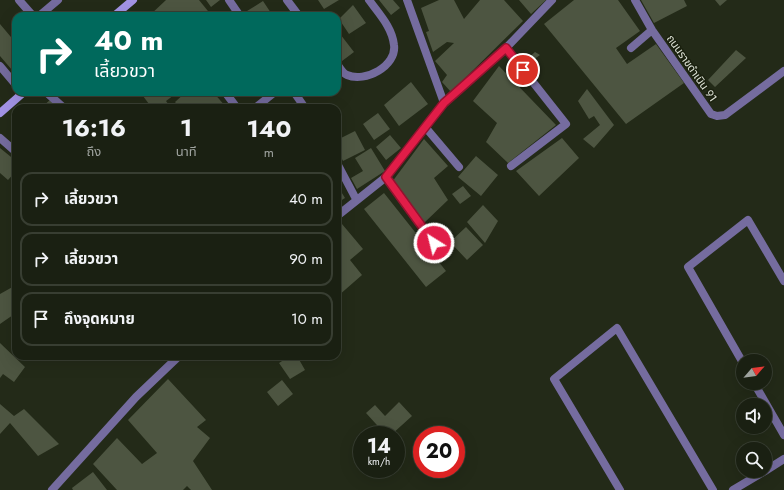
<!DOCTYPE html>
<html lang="th">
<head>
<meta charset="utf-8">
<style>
	:root { --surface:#1a2012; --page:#23281b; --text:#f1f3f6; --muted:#9fa39f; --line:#383e32 }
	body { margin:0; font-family:Jost,"Noto Sans Thai",sans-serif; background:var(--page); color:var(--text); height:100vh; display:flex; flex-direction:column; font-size:15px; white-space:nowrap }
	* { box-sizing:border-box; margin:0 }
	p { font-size:13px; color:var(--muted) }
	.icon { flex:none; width:22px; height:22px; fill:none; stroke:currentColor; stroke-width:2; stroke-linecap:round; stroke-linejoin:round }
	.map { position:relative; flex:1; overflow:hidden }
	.sheet { position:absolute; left:12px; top:104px; width:329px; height:256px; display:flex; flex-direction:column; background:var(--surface); border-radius:12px; box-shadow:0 4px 16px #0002,0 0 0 1px var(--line) }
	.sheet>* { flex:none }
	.banner { position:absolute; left:12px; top:12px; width:329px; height:84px; border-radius:12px; box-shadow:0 4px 16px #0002,0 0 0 1px var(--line); background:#00695c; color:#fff; overflow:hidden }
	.needle { width:26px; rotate:62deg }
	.controls { position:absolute; left:736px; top:354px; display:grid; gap:8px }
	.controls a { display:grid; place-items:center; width:36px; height:36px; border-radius:50%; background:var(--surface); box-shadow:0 4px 16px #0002,0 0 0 1px var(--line); font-size:20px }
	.speed { position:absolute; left:353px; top:426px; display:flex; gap:8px; font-size:20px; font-weight:700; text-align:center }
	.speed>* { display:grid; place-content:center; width:52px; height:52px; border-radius:50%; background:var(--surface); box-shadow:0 4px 16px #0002,0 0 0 1px var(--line); line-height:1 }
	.speed small { font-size:10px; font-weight:400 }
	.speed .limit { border:6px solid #d22; background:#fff; color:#111 }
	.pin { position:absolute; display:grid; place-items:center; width:34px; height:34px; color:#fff; margin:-17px; border:2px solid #fff; border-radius:50%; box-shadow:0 1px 4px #0007 }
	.me { position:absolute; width:44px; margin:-22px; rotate:324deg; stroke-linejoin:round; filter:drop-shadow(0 0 3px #0008) }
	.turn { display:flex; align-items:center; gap:14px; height:84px; padding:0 16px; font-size:18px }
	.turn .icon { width:52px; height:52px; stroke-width:2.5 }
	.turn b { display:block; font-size:28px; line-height:34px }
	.eta { display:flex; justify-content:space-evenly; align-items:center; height:68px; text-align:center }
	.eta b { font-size:24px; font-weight:700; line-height:28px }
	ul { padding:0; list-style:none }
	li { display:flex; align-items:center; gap:12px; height:54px; margin:0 8px 6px; padding:0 8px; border:2px solid var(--line); border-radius:12px }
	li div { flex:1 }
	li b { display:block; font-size:15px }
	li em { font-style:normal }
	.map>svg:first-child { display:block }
	.building { fill:#4d5541 }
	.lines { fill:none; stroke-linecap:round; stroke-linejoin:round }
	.lane { stroke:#756c9f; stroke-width:5.5 }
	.street { stroke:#756c9f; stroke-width:8 }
	.secondary { stroke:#a293e5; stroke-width:8 }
	.route-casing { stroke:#92132f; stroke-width:10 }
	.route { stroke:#e11d48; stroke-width:7 }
	.labels { text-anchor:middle; stroke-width:3; stroke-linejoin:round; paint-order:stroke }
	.street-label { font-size:11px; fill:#e1e6da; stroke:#1a200e }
</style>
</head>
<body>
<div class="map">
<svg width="784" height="490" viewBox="0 0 784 490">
	<rect width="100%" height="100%" fill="#232a18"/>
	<path class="building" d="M 166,0 L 199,0 L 212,16 L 149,16 Z
		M 206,0 L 220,0 L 211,7 Z
		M 318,0 L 339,0 L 324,9 Z
		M 379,0 L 393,0 L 400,8 L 391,15 Z
		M 439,0 L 454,0 L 464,19 L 480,0 L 504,0 L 523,21 L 451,92 L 442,82 L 447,75 L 435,61 L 454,43 L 447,42 L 433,52 L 426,32 L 429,31 L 421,8 Z
		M 519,0 L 546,0 L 531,14 Z
		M 574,0 L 618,0 L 640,31 L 616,48 L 627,64 L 656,44 L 684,83 L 626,124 L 544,24 Z
		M 641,0 L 684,0 L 687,6 L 654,23 Z
		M 715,0 L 727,0 L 720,6 Z
		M 263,1 L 273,16 L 251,16 L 247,11 Z
		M 353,5 L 366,23 L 349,34 L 339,19 Z
		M 0,24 L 16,43 L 16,66 L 12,70 L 0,56 Z
		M 337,30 L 354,52 L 342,61 L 337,54 Z
		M 736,50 L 746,58 L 715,87 L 708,80 Z
		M 535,52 L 540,55 L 529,63 L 526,60 Z
		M 499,66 L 556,125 L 508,163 L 486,142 L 497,123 L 473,101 Z
		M 411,82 L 428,104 L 399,126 L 384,105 Z
		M 587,89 L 614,125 L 594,148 L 583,139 L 600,125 L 594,116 L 589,119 L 578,101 Z
		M 140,92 L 178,92 L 166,101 L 171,108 L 152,108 Z
		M 186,92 L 213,92 L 226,107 L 180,108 L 175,102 Z
		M 51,99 L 59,108 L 41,108 Z
		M 378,113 L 390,129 L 374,140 L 363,124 Z
		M 355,131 L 365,150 L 343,161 L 337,149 L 337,140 Z
		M 390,135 L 401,148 L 386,160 L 376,147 Z
		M 562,138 L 579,158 L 539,196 L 516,171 Z
		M 424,139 L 448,166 L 434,178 L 448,200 L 424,223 L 392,182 Z
		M 0,148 L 16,161 L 16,171 L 8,180 L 0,173 Z
		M 371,148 L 385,171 L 357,189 L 351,178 L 363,171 L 355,158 Z
		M 476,156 L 498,175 L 481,196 L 458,177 Z
		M 337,185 L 345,198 L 337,203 Z
		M 463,186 L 471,196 L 460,204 L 452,194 Z
		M 384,193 L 446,271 L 426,287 L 364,209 Z
		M 483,205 L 498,221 L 485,243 L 467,222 Z
		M 342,224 L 363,249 L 350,260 L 362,275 L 338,296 L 337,228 Z
		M 466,227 L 483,245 L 467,260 L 450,242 Z
		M 16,285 L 16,317 L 13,315 L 0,324 L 0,294 Z
		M 0,343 L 25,367 L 14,382 L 3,374 L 0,378 Z
		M 290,356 L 297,356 L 305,370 L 290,379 L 279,363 Z
		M 168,379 L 206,420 L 197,427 L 210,438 L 193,461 L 212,490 L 191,490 L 187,486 L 183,490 L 117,490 L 93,464 L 117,438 L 142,464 L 157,453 L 128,420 Z
		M 282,380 L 293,394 L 278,406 L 267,392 Z
		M 399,402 L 412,416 L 391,435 L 386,435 L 366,413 L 375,405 L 385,416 Z
		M 0,404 L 14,416 L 24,409 L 59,444 L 38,456 L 10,423 L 0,434 Z
		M 93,472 L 107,490 L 73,490 L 72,488 Z"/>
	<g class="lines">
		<path class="lane" d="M 386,177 L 434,243"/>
		<path class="street" d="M 19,0 L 33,16
			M 229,0 L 240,16
			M 287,0 L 299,16
			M 407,0 L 444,103
			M 635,0 L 652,30 L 711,114 L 717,116 L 725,115 L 784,71
			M 39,16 L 58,0
			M 506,48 L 566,124 L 511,166
			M 631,48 L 652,30
			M 337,64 C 340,68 343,74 347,75 C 365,83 397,66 394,45 C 392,27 379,14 369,0
			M 0,66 L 16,85
			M 46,92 L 64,108
			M 225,92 L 237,108
			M 294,92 L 305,108
			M 255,108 L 275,92
			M 426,128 L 459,167
			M 0,138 L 16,152
			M 337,163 L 356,199
			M 337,216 L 386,177 L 444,103 L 506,48 L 552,0
			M 743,363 L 688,267 L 748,220 L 784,281
			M 754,383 L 784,435
			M 765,471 L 784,459
			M 52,490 L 136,397 L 179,356
			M 620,490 L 554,379 L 617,328 L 713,490
			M 733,490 L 765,471"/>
		<path class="secondary" d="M 114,16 L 133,0
			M 0,113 L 24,92"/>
	</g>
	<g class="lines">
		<g class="route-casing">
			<path id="route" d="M 434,243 L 386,177 L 444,103 L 506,48 L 523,70"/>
		</g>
		<use href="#route" class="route"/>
	</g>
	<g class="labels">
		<g class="street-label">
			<text transform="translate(692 68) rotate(55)" y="4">ถนนราขดำเนิน 91</text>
		</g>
	</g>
</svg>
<div class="controls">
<a><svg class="needle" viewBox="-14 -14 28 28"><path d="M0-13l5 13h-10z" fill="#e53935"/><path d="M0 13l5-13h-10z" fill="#9fa39f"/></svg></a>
<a><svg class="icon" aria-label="sound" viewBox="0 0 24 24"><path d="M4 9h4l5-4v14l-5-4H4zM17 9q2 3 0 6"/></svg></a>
<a><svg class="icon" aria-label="search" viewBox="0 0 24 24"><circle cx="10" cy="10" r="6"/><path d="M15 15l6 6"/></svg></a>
</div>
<div class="speed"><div>14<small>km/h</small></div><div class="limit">20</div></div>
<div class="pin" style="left:523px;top:70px;background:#d93025"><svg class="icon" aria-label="arrive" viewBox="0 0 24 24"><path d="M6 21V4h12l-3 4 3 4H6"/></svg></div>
<svg class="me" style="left:434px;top:243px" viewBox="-20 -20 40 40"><circle r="17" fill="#e11d48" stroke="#fff" stroke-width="3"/><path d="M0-11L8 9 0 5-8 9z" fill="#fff"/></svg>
<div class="banner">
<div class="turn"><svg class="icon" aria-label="right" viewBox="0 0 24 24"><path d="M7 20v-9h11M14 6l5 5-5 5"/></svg><div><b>40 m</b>เลี้ยวขวา</div></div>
</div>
<section class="sheet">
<div class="eta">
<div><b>16:16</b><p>ถึง</p></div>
<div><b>1</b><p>นาที</p></div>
<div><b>140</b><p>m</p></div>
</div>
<ul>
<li><svg class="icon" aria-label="right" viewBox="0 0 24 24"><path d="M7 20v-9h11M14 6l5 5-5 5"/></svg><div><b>เลี้ยวขวา</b></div><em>40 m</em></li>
<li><svg class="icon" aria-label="right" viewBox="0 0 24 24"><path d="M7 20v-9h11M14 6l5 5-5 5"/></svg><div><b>เลี้ยวขวา</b></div><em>90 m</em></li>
<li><svg class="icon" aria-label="arrive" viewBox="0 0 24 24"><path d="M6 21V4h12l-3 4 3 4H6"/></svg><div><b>ถึงจุดหมาย</b></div><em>10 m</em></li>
</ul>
</section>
</div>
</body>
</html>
